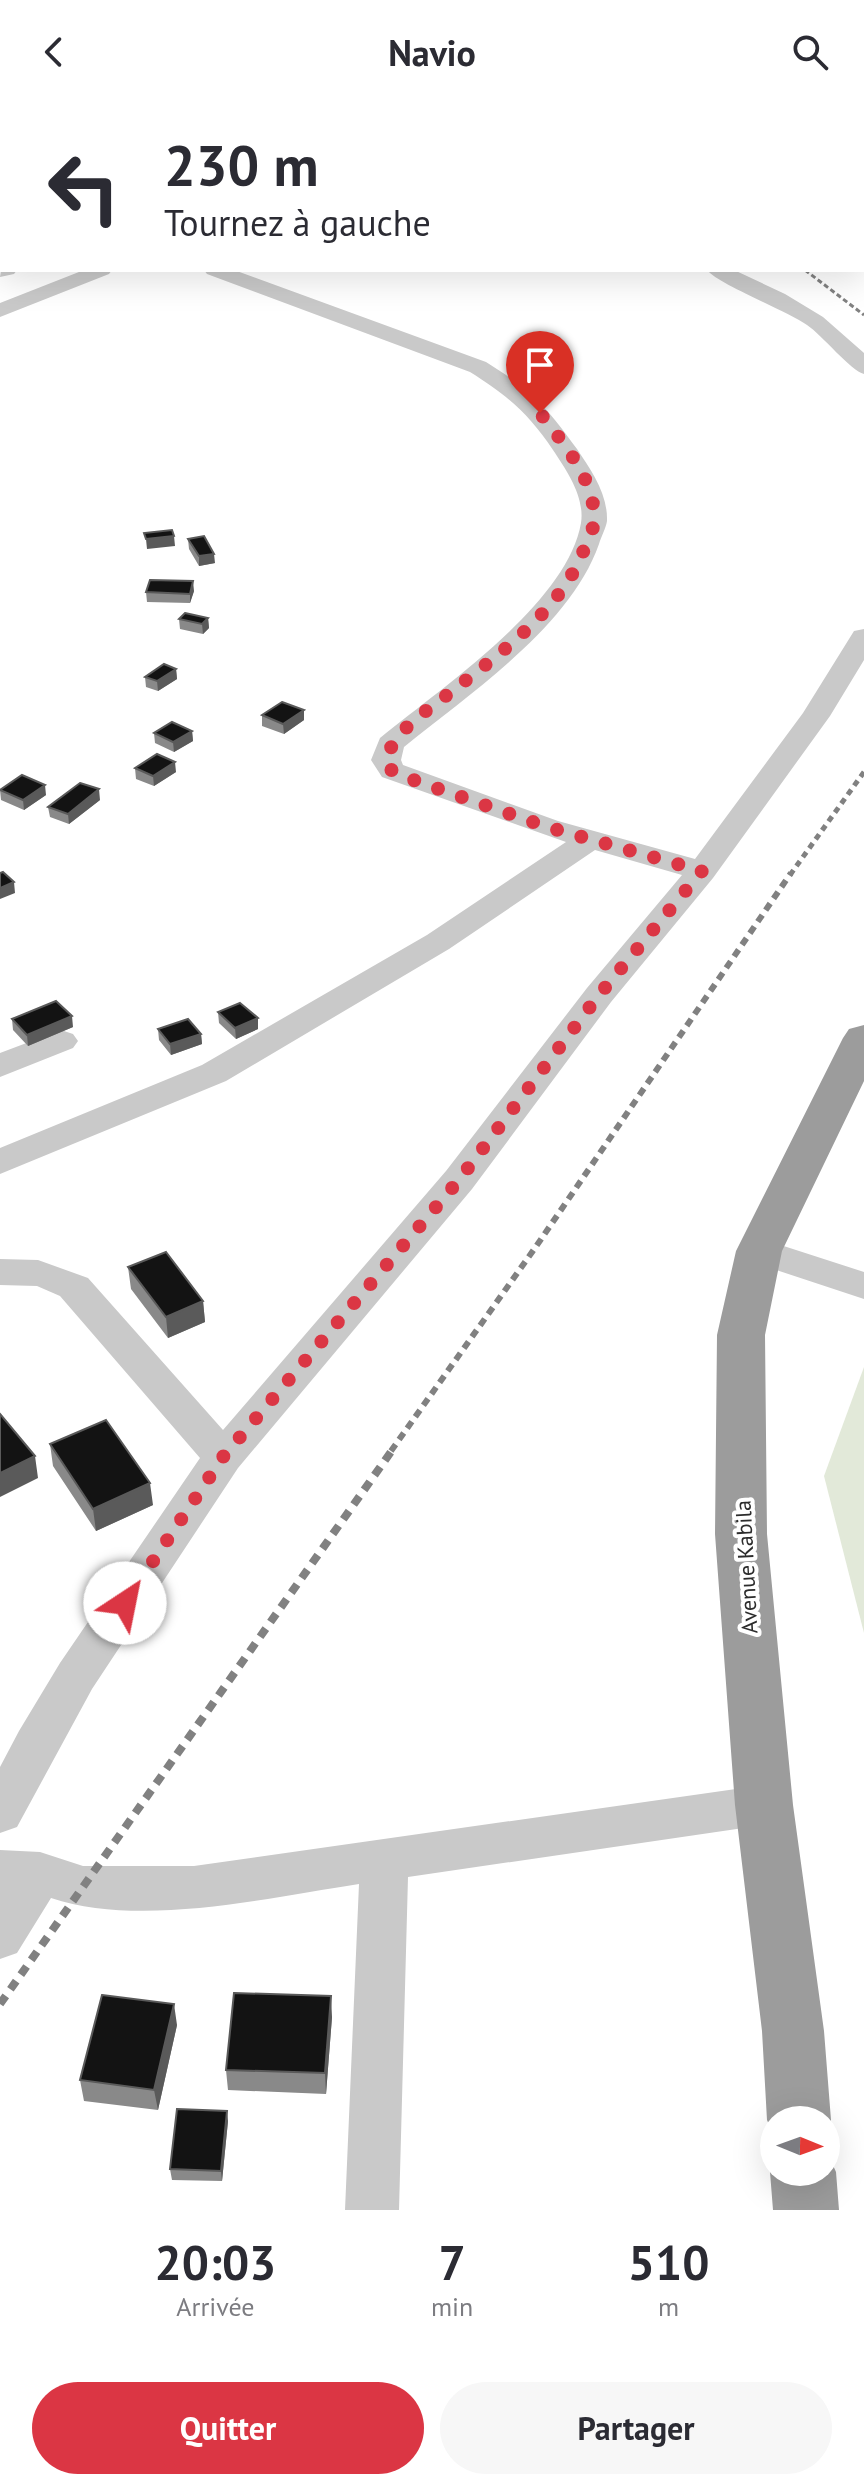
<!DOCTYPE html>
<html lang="fr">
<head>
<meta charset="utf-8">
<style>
	:root { --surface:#fff; --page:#f7f7f7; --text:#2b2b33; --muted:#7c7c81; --accent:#db3644 }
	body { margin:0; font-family:"PT Sans",sans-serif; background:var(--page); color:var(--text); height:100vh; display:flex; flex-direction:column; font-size:30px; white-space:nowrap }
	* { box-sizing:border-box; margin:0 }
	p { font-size:26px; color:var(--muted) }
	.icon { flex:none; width:44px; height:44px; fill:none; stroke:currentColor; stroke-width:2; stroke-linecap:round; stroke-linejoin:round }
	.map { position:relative; height:2106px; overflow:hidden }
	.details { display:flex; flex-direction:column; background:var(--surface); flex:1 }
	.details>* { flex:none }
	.top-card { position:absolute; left:0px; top:0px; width:864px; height:168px; box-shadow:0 8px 32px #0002; background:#fff; color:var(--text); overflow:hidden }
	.needle { width:52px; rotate:91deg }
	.buttons { position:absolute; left:760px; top:2002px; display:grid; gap:16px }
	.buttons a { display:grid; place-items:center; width:80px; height:80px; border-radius:50%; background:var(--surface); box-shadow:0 8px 32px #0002; font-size:40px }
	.pin { position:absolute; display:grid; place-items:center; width:68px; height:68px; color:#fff; margin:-82px -34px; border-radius:50% 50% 50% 0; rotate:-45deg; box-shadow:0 0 8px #0007 }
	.pin .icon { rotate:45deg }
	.me { position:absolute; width:88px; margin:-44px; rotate:34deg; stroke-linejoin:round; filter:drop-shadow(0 0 6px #0008) }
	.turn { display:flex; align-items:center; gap:28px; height:168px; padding:0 32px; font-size:36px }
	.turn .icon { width:104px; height:104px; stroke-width:2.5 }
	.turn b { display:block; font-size:56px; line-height:68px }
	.eta { display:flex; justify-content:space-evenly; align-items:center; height:136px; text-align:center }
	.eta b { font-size:48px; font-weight:600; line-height:56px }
	.primary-button { display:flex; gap:16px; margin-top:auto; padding:16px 32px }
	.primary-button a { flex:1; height:92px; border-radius:48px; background:var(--accent); color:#fff; font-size:32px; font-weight:600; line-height:92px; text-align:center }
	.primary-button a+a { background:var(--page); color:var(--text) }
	header { display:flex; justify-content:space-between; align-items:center; height:104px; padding:0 32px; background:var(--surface); font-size:36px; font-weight:600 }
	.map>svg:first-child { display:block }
	.green { fill:#e2e9d9 }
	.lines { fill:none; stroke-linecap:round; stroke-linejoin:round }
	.minor { fill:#c9c9c9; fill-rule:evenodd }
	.trunk { fill:#9c9c9c; fill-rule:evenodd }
	.rail-far3 { stroke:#818181; stroke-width:3; stroke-dasharray:5 3; stroke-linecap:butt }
	.rail-far2 { stroke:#818181; stroke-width:5; stroke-dasharray:6 5; stroke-linecap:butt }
	.rail-far1 { stroke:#818181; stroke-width:6; stroke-dasharray:8 6; stroke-linecap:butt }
	.rail { stroke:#818181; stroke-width:8; stroke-dasharray:10 8; stroke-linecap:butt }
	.wall { fill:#898989 }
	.shaded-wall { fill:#5a5a5a }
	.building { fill:#131313; stroke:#5a5a5a; stroke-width:2 }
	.route { stroke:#db3644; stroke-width:14; stroke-dasharray:0 25.2 }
	.labels { text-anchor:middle; stroke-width:8; stroke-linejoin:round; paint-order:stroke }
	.street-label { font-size:22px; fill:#2c2c2c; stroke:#fff }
</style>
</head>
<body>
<header><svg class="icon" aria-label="back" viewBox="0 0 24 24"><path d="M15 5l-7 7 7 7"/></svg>Navio<svg class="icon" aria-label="search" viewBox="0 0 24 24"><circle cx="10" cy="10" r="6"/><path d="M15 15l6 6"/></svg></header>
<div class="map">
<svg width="864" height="2106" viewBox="0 0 864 2106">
	<rect width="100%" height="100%" fill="#fff"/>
	<path class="green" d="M 864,1263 L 864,1529 L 824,1372 Z"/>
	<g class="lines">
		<path class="minor" d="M 374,0 L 394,0 L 395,2 L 375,2 Z
			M 0,87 L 2,88 L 2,100 L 0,99 Z
			M 0,135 L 2,135 L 2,147 L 0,147 Z
			M 2,160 L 2,166 L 17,166 L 14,170 L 0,173 Z
			M 84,166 L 112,166 L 109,170 L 0,213 L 0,199 Z
			M 204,166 L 234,166 L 486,258 C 531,286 546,302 577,345 C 591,366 608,390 607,417 C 606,424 601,433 599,440 C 570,523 470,589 404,643 L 401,656 L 403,661 L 558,717 L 695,755 L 803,609 L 854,527 L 864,525 L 864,556 L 830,612 L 713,774 L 611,898 L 472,1085 L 238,1364 L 92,1585 L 17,1723 L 0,1729 L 0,1663 L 19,1627 L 60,1559 L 200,1354 L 60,1192 L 37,1182 L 0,1181 L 0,1155 L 38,1156 L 88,1174 L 223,1326 L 446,1067 L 587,884 L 682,771 L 595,746 L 449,845 L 226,977 L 0,1070 L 0,1044 L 202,961 L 427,831 L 566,738 L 382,673 L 371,656 L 380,634 C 441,584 567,500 581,419 C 585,393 567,367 553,346 C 529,310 507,291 470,268 L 207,170 Z
			M 707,166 L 734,166 L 785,190 L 823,213 L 864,249 L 864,270 C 851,267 822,231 807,221 C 785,206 718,180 707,166 Z
			M 61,926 L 73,930 L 78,937 L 73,944 L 0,973 L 0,949 Z
			M 759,1134 L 864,1168 L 864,1195 L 746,1156 L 740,1147 L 746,1138 Z
			M 764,1681 L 781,1687 L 788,1701 L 781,1715 L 764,1721 L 408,1773 L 399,2106 L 345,2106 L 359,1780 C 266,1794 141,1824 51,1794 L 17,1849 L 0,1855 L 0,1746 L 40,1748 L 83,1762 L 194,1762 Z"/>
		<path class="trunk" d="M 864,921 L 864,977 L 782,1147 L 765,1231 L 767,1430 L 793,1701 L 824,1927 L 831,2016 L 826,2028 L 826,2016 L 774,2016 L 774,2032 L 767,2016 L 762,1927 L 735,1701 L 715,1430 L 717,1231 L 736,1147 L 843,934 L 849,925 Z
			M 826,2046 L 836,2068 L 839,2106 L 773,2106 L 770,2068 L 774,2059 L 774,2068 L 826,2068 Z"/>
		<path class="rail-far3" d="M 468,0 L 472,2
			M 805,166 L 864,211"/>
		<path class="rail-far2" d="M 790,771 L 864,668"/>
		<path class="rail-far1" d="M 391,1347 L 535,1144 L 791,769"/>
		<path class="rail" d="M 0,1900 L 393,1345"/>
	</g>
	<path class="wall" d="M 36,0 L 192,0 L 195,2 L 39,2 Z
		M 188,435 L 215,459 L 199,462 L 189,445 Z
		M 194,487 L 190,499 L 147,498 L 146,488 Z
		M 208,514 L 209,524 L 203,530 L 180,525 L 179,515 Z
		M 176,565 L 177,575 L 158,587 L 146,583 L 145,573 Z
		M 304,606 L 304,616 L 284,630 L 262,622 L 262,611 Z
		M 192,627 L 193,637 L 174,648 L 155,639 L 154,629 Z
		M 135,664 L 176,668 L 154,682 L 136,675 Z
		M 0,686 L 46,691 L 24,706 L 1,696 Z
		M 100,696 L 69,720 L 50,713 L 48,703 Z
		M 218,908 L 258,925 L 236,935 L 219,919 Z
		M 12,915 L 73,923 L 28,942 L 13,926 Z
		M 158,925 L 201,930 L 202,940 L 171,951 L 159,936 Z
		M 128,1163 L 203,1197 L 205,1218 L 168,1234 L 131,1185 Z
		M 50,1340 L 153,1401 L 96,1427 L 53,1362 Z
		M 332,1913 L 326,1990 L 228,1986 L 226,1966 Z
		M 177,1921 L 158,2006 L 84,1997 L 80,1976 Z
		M 228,2017 L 222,2077 L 172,2076 L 170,2065 Z"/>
	<path class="shaded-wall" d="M 80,0 L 160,0 L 160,2 L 70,2 Z
		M 174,432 L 175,442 L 147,445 L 146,435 Z
		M 214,450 L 215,459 L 199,462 L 199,452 Z
		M 193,477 L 194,487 L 190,499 L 190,490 Z
		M 208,514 L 209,524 L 203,530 L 202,520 Z
		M 176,565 L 177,575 L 158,587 L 157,577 Z
		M 304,606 L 304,616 L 284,630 L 283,620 Z
		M 192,627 L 193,637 L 174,648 L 173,638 Z
		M 175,658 L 176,668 L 154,682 L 153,672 Z
		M 45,681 L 46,691 L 24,706 L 23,696 Z
		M 99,685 L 100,696 L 69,720 L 68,710 Z
		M 14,778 L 15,789 L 0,795 L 0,784 Z
		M 72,912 L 73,923 L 28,942 L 27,931 Z
		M 258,914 L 258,925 L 236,935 L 235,924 Z
		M 201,930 L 202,940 L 171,951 L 170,940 Z
		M 203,1197 L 205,1218 L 168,1234 L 166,1213 Z
		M 35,1352 L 38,1374 L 0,1393 L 0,1369 Z
		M 150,1379 L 153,1401 L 96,1427 L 93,1405 Z
		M 331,1892 L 332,1913 L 326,1990 L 325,1969 Z
		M 174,1900 L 177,1921 L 158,2006 L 154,1986 Z
		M 227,2007 L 228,2017 L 222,2077 L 221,2067 Z"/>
	<path class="building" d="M 149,0 L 192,0 L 195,2 L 140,2 Z
		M 172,426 L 174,432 L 146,435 L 144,429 Z
		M 204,432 L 214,450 L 199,452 L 188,435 Z
		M 150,476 L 193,477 L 190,490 L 146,488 Z
		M 185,509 L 208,514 L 202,520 L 179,515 Z
		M 164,560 L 176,565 L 157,577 L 145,573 Z
		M 282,598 L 304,606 L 283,620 L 262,611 Z
		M 172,618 L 192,627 L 173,638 L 154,629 Z
		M 157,650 L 175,658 L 153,672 L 135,664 Z
		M 22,671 L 45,681 L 23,696 L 0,686 Z
		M 80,679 L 99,685 L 68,710 L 48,703 Z
		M 3,768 L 14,778 L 0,784 L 0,769 Z
		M 56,897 L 72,912 L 27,931 L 12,915 Z
		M 240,899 L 258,914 L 235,924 L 218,908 Z
		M 188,915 L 201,930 L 170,940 L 158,925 Z
		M 166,1148 L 203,1197 L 166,1213 L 128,1163 Z
		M 0,1310 L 35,1352 L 0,1369 Z
		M 106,1316 L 150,1379 L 93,1405 L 50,1340 Z
		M 234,1889 L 331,1892 L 325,1969 L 226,1966 Z
		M 102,1891 L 174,1900 L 154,1986 L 80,1976 Z
		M 177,2005 L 227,2007 L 221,2067 L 170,2065 Z"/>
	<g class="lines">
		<path class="route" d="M 125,1499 L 223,1353 L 459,1076 L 599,891 L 702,767 L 547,723 L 416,677 L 392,667 L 386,656 C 394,627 424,609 447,591 C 499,550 564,505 586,440 C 589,433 594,424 594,417 C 596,376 563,339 540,309"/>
	</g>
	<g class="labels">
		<g class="street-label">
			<text transform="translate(746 1463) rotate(-93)" y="8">Avenue Kabila</text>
		</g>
	</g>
</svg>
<div class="buttons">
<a><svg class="needle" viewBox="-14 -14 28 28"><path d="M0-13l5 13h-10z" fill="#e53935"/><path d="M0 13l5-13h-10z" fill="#7c7c81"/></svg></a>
</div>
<div class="pin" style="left:540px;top:309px;background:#d93025"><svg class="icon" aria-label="arrive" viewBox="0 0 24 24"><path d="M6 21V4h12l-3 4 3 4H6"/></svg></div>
<svg class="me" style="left:125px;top:1499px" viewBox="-20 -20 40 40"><circle r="19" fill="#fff"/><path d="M0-13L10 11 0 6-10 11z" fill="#db3644"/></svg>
<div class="top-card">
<div class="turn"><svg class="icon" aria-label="left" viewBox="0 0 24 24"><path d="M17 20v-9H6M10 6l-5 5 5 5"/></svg><div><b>230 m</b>Tournez à gauche</div></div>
</div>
</div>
<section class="details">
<div class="eta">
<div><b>20:03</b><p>Arrivée</p></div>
<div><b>7</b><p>min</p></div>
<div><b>510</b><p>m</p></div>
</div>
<div class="primary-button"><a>Quitter</a><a>Partager</a></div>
</section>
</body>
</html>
